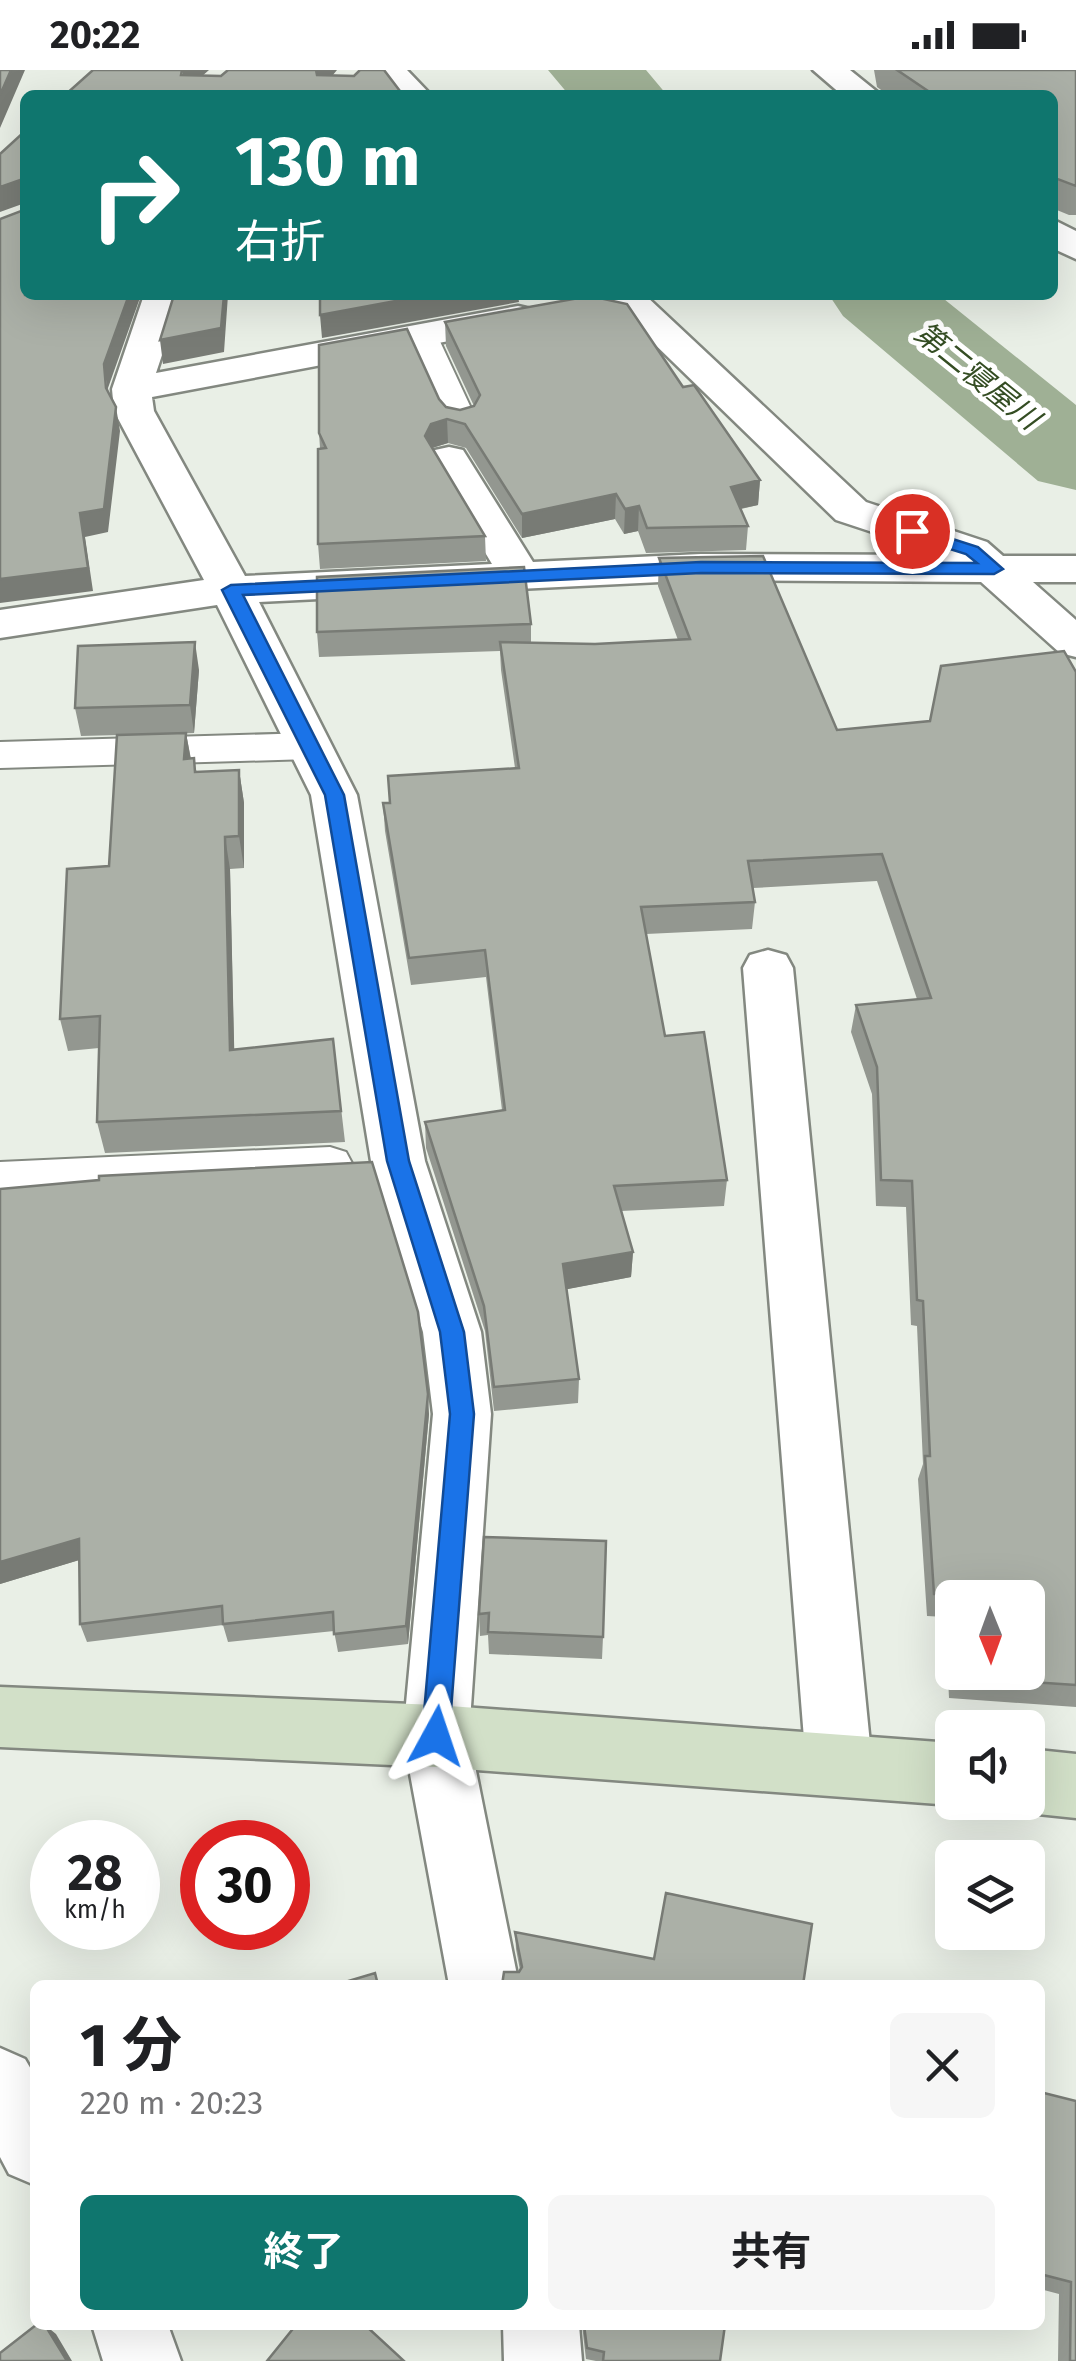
<!DOCTYPE html>
<html lang="ja">
<head>
<meta charset="utf-8">
<style>
	:root { --surface:#fff; --page:#f6f6f6; --text:#202124; --muted:#757577; --accent:#0f766e }
	body { margin:0; font-family:"Fira Sans","Noto Sans JP",sans-serif; background:var(--page); color:var(--text); height:100vh; display:flex; flex-direction:column; font-size:38px; white-space:nowrap }
	* { box-sizing:border-box; margin:0 }
	p { font-size:32px; color:var(--muted) }
	.icon { flex:none; width:55px; height:55px; fill:none; stroke:currentColor; stroke-width:2; stroke-linecap:round; stroke-linejoin:round }
	.map { position:relative; flex:1; overflow:hidden }
	.sheet { position:absolute; left:30px; top:1910px; width:1015px; height:350px; display:flex; flex-direction:column; background:var(--surface); border-radius:15px; box-shadow:0 10px 40px #0002 }
	.sheet>* { flex:none }
	.hud { position:absolute; left:20px; top:20px; width:1038px; height:210px; border-radius:15px; box-shadow:0 10px 40px #0002; background:#0f766e; color:#fff; overflow:hidden }
	.needle { width:65px; rotate:179deg }
	.controls { position:absolute; left:935px; top:1510px; display:grid; gap:20px }
	.controls a { display:grid; place-items:center; width:110px; height:110px; border-radius:15px; background:var(--surface); box-shadow:0 10px 40px #0002; font-size:50px }
	.speed { position:absolute; left:30px; top:1750px; display:flex; gap:20px; font-size:50px; font-weight:700; text-align:center }
	.speed>* { display:grid; place-content:center; width:130px; height:130px; border-radius:50%; background:var(--surface); box-shadow:0 10px 40px #0002; line-height:1 }
	.speed small { font-size:25px; font-weight:400 }
	.speed .limit { border:15px solid #d22; background:#fff; color:#111 }
	.pin { position:absolute; display:grid; place-items:center; width:85px; height:85px; color:#fff; margin:-42px; border:5px solid #fff; border-radius:50%; box-shadow:0 2px 10px #0007 }
	.me { position:absolute; width:110px; margin:-55px; rotate:5deg; stroke-linejoin:round; filter:drop-shadow(0 0 8px #0008) }
	.turn { display:flex; align-items:center; gap:35px; height:210px; padding:0 50px; font-size:45px }
	.turn .icon { width:130px; height:130px; stroke-width:2.5 }
	.turn b { display:block; font-size:70px; line-height:85px }
	.round { display:grid; place-items:center; flex:none; width:105px; height:105px; border-radius:15px; background:var(--page) }
	.head { display:flex; align-items:center; justify-content:space-between; height:170px; padding:0 50px }
	h1 { font-size:60px; font-weight:700; line-height:75px }
	.action { display:flex; gap:20px; margin-top:auto; padding:20px 50px }
	.action a { flex:1; height:115px; border-radius:15px; background:var(--accent); color:#fff; font-size:40px; font-weight:700; line-height:115px; text-align:center }
	.action a+a { background:var(--page); color:var(--text) }
	.status { display:flex; justify-content:space-between; align-items:center; height:70px; padding:0 50px; background:var(--surface); direction:ltr }
	.status svg { height:28px; fill:currentColor }
	.map>svg:first-child { display:block }
	.lines { fill:none; stroke-linecap:round; stroke-linejoin:round }
	.river { fill:#9fb095; fill-rule:evenodd }
	.lane-casing { stroke:#838880; stroke-width:4 }
	.street-casing { stroke:#838880; stroke-width:5 }
	.secondary-casing { stroke:#838880; stroke-width:5 }
	.lane { fill:#fff; fill-rule:evenodd }
	.street { fill:#fff; fill-rule:evenodd }
	.secondary { fill:#d2e0c8; fill-rule:evenodd }
	.wall { fill:#939790; fill-rule:evenodd }
	.shaded-wall { fill:#787b75 }
	.building { fill:#abb0a7; stroke:#787b75; stroke-width:2.5 }
	.route { fill:#1a73e8; stroke:#114b97; stroke-width:2.5 }
	.labels { text-anchor:middle; stroke-width:10; stroke-linejoin:round; paint-order:stroke }
	.far-water-label { font-size:30px; font-style:italic; fill:#344d23; stroke:#fff }
</style>
</head>
<body>
<div class="status"><b>20:22</b><svg viewBox="0 0 49 12"><path d="M0 12V9h3v3zM5 12V6h3v6zM10 12V3h3v9zM15 12V0h3v12zM26 1h20v11H26zM47 4h2v5h-2z"/></svg></div>
<div class="map">
<svg width="1076" height="2291" viewBox="0 0 1076 2291">
	<rect width="100%" height="100%" fill="#e9efe6"/>
	<g class="lines">
		<path class="river" d="M 548,0 L 646,0 L 667,25 L 569,25 Z
			M 829,225 L 939,225 L 1076,335 L 1076,420 L 1038,411 L 843,246 Z"/>
		<g class="lane-casing">
			<path id="lane" d="M 421,255 L 433,258 L 437,265 L 477,351 L 472,358 L 460,361 L 448,358 L 443,351 L 405,265 L 409,258 Z
				M 310,663 L 324,667 L 330,676 L 324,685 L 310,689 L 0,698 L 0,672 Z
				M 330,1077 L 346,1082 L 353,1095 L 346,1108 L 330,1113 L 0,1130 L 0,1092 Z"/>
		</g>
		<g class="street-casing">
			<path id="street" d="M 372,0 L 407,0 L 431,25 L 395,25 Z
				M 813,0 L 850,0 L 881,25 L 842,25 Z
				M 1052,149 L 1076,161 L 1076,189 L 1052,178 Z
				M 144,225 L 182,225 L 156,303 L 518,236 L 531,239 L 537,247 L 531,255 L 518,258 L 152,327 L 154,341 L 245,506 L 492,494 L 429,389 L 435,380 L 449,377 L 463,380 L 533,492 L 701,484 L 942,485 L 836,450 L 604,225 L 645,225 L 866,432 L 987,472 L 1003,486 L 1076,486 L 1076,512 L 1033,512 L 1076,550 L 1076,587 L 1060,583 L 981,512 L 701,510 L 259,532 L 357,725 L 425,1091 L 481,1262 L 491,1344 L 469,1666 L 519,1915 L 449,1915 L 403,1666 L 433,1344 L 423,1262 L 371,1091 L 311,725 L 217,535 L 0,568 L 0,540 L 204,510 L 114,341 L 112,319 Z
				M 768,880 L 786,885 L 793,898 L 872,1694 L 862,1716 L 839,1725 L 816,1716 L 806,1694 L 743,898 L 750,885 Z
				M 0,1978 L 25,1989 L 35,2006 L 35,2115 L 9,2104 L 0,2087 Z
				M 92,2255 L 168,2255 L 181,2291 L 103,2291 Z
				M 503,2255 L 579,2255 L 582,2291 L 504,2291 Z"/>
		</g>
		<g class="secondary-casing">
			<path id="secondary" d="M 0,1617 L 436,1635 L 952,1673 L 952,1732 L 959,1732 L 952,1735 L 436,1697 L 0,1677 Z
				M 1028,1679 L 1076,1684 L 1076,1748 L 1028,1743 L 1005,1733 L 1028,1732 Z"/>
		</g>
		<use href="#lane" class="lane"/>
		<use href="#street" class="street"/>
		<use href="#secondary" class="secondary"/>
	</g>
	<path class="wall" d="M 874,0 L 1076,0 L 1076,145 L 1069,145 L 1052,138 L 1052,25 L 888,25 L 877,17 Z
		M 445,252 L 683,317 L 760,410 L 758,435 L 741,439 L 748,456 L 746,480 L 646,483 L 638,461 L 624,464 L 615,449 L 522,468 L 466,378 L 448,373 L 432,378 L 485,466 L 486,491 L 320,499 L 318,474 L 320,378 L 319,363 L 439,329 L 446,337 L 460,340 L 474,336 L 446,276 Z
		M 659,488 L 837,660 L 930,651 L 1076,602 L 1076,1637 L 949,1628 L 945,1547 L 927,1546 L 918,1409 L 923,1394 L 917,1256 L 911,1255 L 906,1137 L 876,1136 L 872,1024 L 851,962 L 856,935 L 917,929 L 877,811 L 753,818 L 755,832 L 752,859 L 646,864 L 665,966 L 727,1110 L 724,1136 L 621,1141 L 633,1182 L 631,1207 L 567,1219 L 579,1309 L 578,1333 L 494,1341 L 485,1261 L 426,1078 L 425,1052 L 502,1040 L 486,907 L 411,915 L 385,761 L 383,733 L 390,733 L 515,698 L 501,600 L 500,581 L 319,587 L 317,562 L 531,554 L 531,573 L 595,574 L 678,570 L 658,516 ZM 952,1528 L 1028,1602 L 952,1602 Z
		M 199,600 L 194,663 L 81,666 L 75,638 Z
		M 186,663 L 191,689 L 197,702 L 239,700 L 244,733 L 244,798 L 230,799 L 234,980 L 333,969 L 345,1072 L 105,1083 L 97,1052 L 99,978 L 68,981 L 60,949 L 109,796 Z
		M 0,1119 L 429,1344 L 408,1574 L 338,1582 L 334,1561 L 228,1572 L 223,1555 L 87,1572 L 80,1554 L 79,1490 L 0,1514 Z
		M 484,1467 L 603,1567 L 602,1589 L 489,1584 L 488,1565 L 480,1566 L 479,1544 Z
		M 515,1862 L 654,1889 L 803,1915 L 519,1902 L 520,1900 L 516,1879 Z
		M 1040,2022 L 1076,2031 L 1076,2291 L 1058,2291 L 1059,2224 L 1040,2219 Z
		M 582,2255 L 725,2255 L 720,2291 L 596,2291 L 586,2289 Z"/>
	<path class="shaded-wall" d="M 11,0 L 25,0 L 0,58 L 0,25 Z
		M 182,0 L 209,0 L 184,22 Z
		M 316,0 L 337,0 L 318,23 Z
		M 23,109 L 25,133 L 0,142 L 0,117 Z
		M 129,225 L 141,225 L 108,318 L 110,341 L 104,294 Z
		M 224,225 L 228,225 L 224,282 L 163,294 L 160,270 Z
		M 428,225 L 518,225 L 519,232 L 322,268 L 320,245 Z
		M 116,337 L 120,361 L 108,462 L 85,467 L 93,521 L 0,533 L 0,509 L 80,443 Z
		M 447,349 L 448,373 L 432,378 L 425,366 L 431,354 Z
		M 760,410 L 758,435 L 729,441 L 731,417 Z
		M 616,424 L 615,449 L 522,468 L 522,444 Z
		M 639,436 L 638,461 L 624,464 L 625,439 Z
		M 195,572 L 199,600 L 194,663 L 190,635 Z
		M 186,663 L 192,696 L 184,689 Z
		M 239,700 L 244,733 L 244,798 L 239,766 Z
		M 225,767 L 230,799 L 235,1012 L 230,980 Z
		M 633,1182 L 631,1207 L 563,1220 L 563,1194 Z
		M 428,1324 L 429,1344 L 408,1574 L 406,1556 Z
		M 79,1469 L 86,1488 L 0,1514 L 0,1492 Z
		M 45,2255 L 56,2264 L 72,2291 L 67,2291 Z"/>
	<path class="building" d="M 0,0 L 11,0 L 0,25 Z
		M 93,0 L 182,0 L 181,5 L 221,6 L 228,0 L 316,0 L 317,5 L 354,6 L 360,0 L 384,0 L 403,25 L 65,25 Z
		M 897,0 L 1076,0 L 1076,116 L 1052,107 L 1052,25 L 934,25 Z
		M 25,61 L 25,225 L 129,225 L 104,294 L 106,318 L 116,337 L 104,439 L 80,443 L 88,498 L 0,509 L 0,149 L 24,140 L 23,109 L 0,117 L 0,84 Z
		M 174,225 L 224,225 L 221,258 L 160,270 Z
		M 320,225 L 428,225 L 320,245 Z
		M 590,226 L 627,234 L 683,317 L 694,315 L 760,410 L 731,417 L 748,456 L 647,458 L 639,436 L 625,439 L 616,424 L 522,444 L 465,354 L 447,349 L 431,354 L 425,366 L 485,466 L 318,474 L 318,379 L 326,378 L 319,363 L 319,275 L 407,259 L 439,329 L 446,337 L 460,340 L 474,336 L 480,325 L 445,252 Z
		M 763,486 L 837,660 L 930,651 L 941,596 L 1064,581 L 1076,602 L 1076,1615 L 957,1607 L 956,1602 L 1028,1602 L 1028,1528 L 953,1528 L 953,1524 L 934,1524 L 925,1386 L 930,1386 L 923,1231 L 917,1230 L 912,1111 L 881,1110 L 877,997 L 856,935 L 931,928 L 882,784 L 748,791 L 755,832 L 641,837 L 665,966 L 704,962 L 727,1110 L 614,1116 L 633,1182 L 563,1194 L 579,1309 L 494,1317 L 484,1236 L 425,1052 L 505,1040 L 485,880 L 409,888 L 383,733 L 390,733 L 388,706 L 519,698 L 500,572 L 595,574 L 690,569 L 659,488 Z
		M 524,497 L 531,554 L 317,562 L 317,507 Z
		M 195,572 L 190,635 L 75,638 L 78,576 Z
		M 186,663 L 184,689 L 194,688 L 195,702 L 239,700 L 239,766 L 225,767 L 230,980 L 333,969 L 341,1041 L 97,1052 L 100,946 L 60,949 L 67,799 L 109,796 L 117,665 Z
		M 372,1092 L 418,1242 L 428,1324 L 406,1556 L 334,1564 L 333,1542 L 223,1554 L 222,1536 L 80,1554 L 79,1469 L 0,1492 L 0,1119 L 99,1110 L 99,1106 Z
		M 484,1467 L 606,1471 L 603,1567 L 488,1562 L 489,1543 L 479,1544 Z
		M 666,1823 L 812,1854 L 803,1915 L 502,1915 L 504,1902 L 519,1902 L 522,1897 L 515,1862 L 654,1889 Z
		M 375,1903 L 378,1915 L 335,1915 Z
		M 1040,2022 L 1076,2031 L 1076,2291 L 1070,2291 L 1071,2212 L 1040,2204 Z
		M 36,2255 L 45,2255 L 67,2291 L 0,2291 L 0,2283 Z
		M 296,2255 L 365,2255 L 404,2291 L 267,2291 Z
		M 584,2255 L 725,2255 L 720,2291 L 603,2291 L 604,2282 L 587,2278 Z"/>
	<path class="route" d="M 912,456 L 978,477 L 1003,499 L 994,504 L 701,503 L 243,525 L 344,725 L 409,1091 L 464,1262 L 474,1344 L 449,1666 L 445,1675 L 436,1679 L 426,1675 L 422,1666 L 450,1344 L 440,1262 L 387,1091 L 325,725 L 222,520 L 231,515 L 701,492 L 977,493 L 966,484 L 905,465 L 903,461 Z"/>
	<g class="labels">
		<g class="far-water-label">
			<text transform="translate(977 306) rotate(39)" y="10">第二寝屋川</text>
		</g>
	</g>
</svg>
<div class="controls">
<a><svg class="needle" viewBox="-14 -14 28 28"><path d="M0-13l5 13h-10z" fill="#e53935"/><path d="M0 13l5-13h-10z" fill="#757577"/></svg></a>
<a><svg class="icon" aria-label="sound" viewBox="0 0 24 24"><path d="M4 9h4l5-4v14l-5-4H4zM17 9q2 3 0 6"/></svg></a>
<a><svg class="icon" aria-label="layers" viewBox="0 0 24 24"><path d="M12 4l9 5-9 5-9-5zM3 14l9 5 9-5"/></svg></a>
</div>
<div class="speed"><div>28<small>km/h</small></div><div class="limit">30</div></div>
<div class="pin" style="left:912px;top:461px;background:#d93025"><svg class="icon" aria-label="arrive" viewBox="0 0 24 24"><path d="M6 21V4h12l-3 4 3 4H6"/></svg></div>
<svg class="me" style="left:436px;top:1666px" viewBox="-20 -20 40 40"><path d="M0-17L14 15 0 8-14 15z" fill="#1a73e8" stroke="#fff" stroke-width="4"/></svg>
<div class="hud">
<div class="turn"><svg class="icon" aria-label="right" viewBox="0 0 24 24"><path d="M7 20v-9h11M14 6l5 5-5 5"/></svg><div><b>130 m</b>右折</div></div>
</div>
<section class="sheet">
<div class="head"><div><h1>1 分</h1><p>220 m · 20:23</p></div><a class="round"><svg class="icon" aria-label="close" viewBox="0 0 24 24"><path d="M6 6l12 12M18 6L6 18"/></svg></a></div>
<div class="action"><a>終了</a><a>共有</a></div>
</section>
</div>
</body>
</html>
